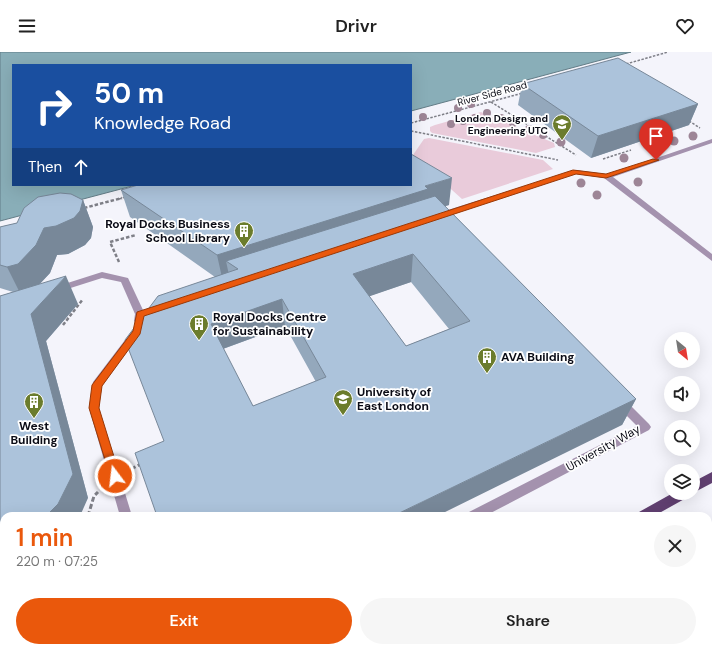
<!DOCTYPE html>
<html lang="en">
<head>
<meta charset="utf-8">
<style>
	:root { --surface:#fff; --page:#f6f6f6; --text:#222; --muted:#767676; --accent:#ea580c }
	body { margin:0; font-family:"DM Sans",sans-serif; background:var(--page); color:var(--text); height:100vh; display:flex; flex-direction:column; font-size:15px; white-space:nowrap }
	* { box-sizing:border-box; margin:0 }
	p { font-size:13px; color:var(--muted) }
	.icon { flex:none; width:22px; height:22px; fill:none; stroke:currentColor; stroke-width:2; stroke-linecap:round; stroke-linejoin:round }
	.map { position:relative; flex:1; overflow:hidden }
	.drawer { position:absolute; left:0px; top:460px; width:712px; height:140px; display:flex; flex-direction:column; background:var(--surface); border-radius:12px 12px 0 0; box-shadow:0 4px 16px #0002 }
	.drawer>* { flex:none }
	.hud { position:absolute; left:12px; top:12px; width:400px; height:122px; border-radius:0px; box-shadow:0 4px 16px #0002; background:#1a4fa0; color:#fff; overflow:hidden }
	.needle { width:26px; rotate:150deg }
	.tools { position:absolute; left:664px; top:280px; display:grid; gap:8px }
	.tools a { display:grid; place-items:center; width:36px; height:36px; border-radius:50%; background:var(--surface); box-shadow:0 4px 16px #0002; font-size:20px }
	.pin { position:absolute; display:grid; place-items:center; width:34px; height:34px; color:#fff; margin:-41px -17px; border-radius:50% 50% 50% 0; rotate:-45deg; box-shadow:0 0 4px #0007 }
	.pin .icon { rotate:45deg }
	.me { position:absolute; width:44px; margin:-22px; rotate:345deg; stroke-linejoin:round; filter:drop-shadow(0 0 3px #0008) }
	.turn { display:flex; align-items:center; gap:14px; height:84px; padding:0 16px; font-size:18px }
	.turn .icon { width:52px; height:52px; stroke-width:2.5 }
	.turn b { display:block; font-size:28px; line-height:34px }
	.then { display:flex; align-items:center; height:38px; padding:0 16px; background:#0003; gap:8px; font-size:15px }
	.round { display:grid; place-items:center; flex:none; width:42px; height:42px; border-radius:21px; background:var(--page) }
	.headline { display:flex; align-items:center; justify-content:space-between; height:68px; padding:0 16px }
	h1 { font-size:24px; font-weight:600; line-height:30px; color:var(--accent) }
	.cta { display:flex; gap:8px; margin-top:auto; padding:8px 16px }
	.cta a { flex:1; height:46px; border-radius:24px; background:var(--accent); color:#fff; font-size:16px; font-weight:600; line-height:46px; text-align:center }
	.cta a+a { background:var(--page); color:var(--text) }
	header { display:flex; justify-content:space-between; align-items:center; height:52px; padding:0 16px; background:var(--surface); font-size:18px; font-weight:600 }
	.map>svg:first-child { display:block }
	.green { fill:#e9cbda }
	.water { fill:#89aeb8; stroke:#637d87 }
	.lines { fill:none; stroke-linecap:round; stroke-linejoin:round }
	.path-far2 { stroke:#7e7f87; stroke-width:1.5; stroke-dasharray:2.5 1.5; stroke-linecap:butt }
	.path-far1 { stroke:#7e7f87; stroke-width:2.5; stroke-dasharray:3.5 2; stroke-linecap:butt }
	.path { stroke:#7e7f87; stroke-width:3; stroke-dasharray:5 2.5; stroke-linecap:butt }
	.minor { fill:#a492ae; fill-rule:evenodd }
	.major { fill:#614071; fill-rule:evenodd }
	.tram { stroke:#45464f; stroke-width:1 }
	.tree { fill:#9d8596 }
	.wall { fill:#94a8bc; fill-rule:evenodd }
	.shaded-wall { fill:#788899 }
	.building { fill:#acc3db; stroke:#788899; fill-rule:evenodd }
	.route { fill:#ea580c; stroke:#983908 }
	.labels { text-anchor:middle; stroke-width:3.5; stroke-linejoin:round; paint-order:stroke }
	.far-street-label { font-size:10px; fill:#0b0c16; stroke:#fff }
	.far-poi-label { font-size:10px; font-weight:bold; fill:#0b0c16; stroke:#fff; text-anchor:end }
	.poi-label { font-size:12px; font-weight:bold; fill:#0b0c16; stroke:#fff; text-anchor:start }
	.street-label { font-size:12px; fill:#0b0c16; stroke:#fff }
</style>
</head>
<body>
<header><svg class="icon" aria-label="menu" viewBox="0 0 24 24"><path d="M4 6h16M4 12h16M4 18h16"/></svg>Drivr<svg class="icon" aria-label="heart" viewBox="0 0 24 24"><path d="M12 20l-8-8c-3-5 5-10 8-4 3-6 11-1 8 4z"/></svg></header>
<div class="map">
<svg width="712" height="600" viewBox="0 0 712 600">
	<rect width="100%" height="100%" fill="#f4f4fb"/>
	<path class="green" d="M 481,60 L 554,91 L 555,95 L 536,101 L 432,81 L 430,79 L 430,75 L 435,73 Z
		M 429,86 L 543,108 L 553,117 L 462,147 L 413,103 L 424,87 Z"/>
	<path class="water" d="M 0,0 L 631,0 L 411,59 L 411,13 L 13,13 L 13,133 L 136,133 L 0,169 Z"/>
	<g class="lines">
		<path class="path-far2" d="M 626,12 L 668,0
			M 491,50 L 576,103
			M 689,69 L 700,76
			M 411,71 L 523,41
			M 411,79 L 558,108
			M 603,107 L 631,98
			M 119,147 L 125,145"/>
		<path class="path-far1" d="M 84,156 L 122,146
			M 119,210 L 110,190 L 136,183
			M 63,273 L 83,247"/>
		<path class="path" d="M 131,417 L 141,412
			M 88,464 L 94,444 L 98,440
			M 0,522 L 4,522"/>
		<path class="minor" d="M 712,87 L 712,91 L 613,125 L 712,202 L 712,209 L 604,126 L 576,122 L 441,166 L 438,167 L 434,164 L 435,162 L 576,118 L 606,122 L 613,121 Z
			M 102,220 L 128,226 L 143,258 L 157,254 L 160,255 L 162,257 L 160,259 L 144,264 L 142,271 L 136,271 L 134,269 L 135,262 L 121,230 L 102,226 L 58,240 L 53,237 L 55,235 Z
			M 134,279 L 139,283 L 137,286 L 102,334 L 99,356 L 132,464 L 120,464 L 89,356 L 93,330 L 131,280 Z
			M 620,346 L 624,347 L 649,372 L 651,375 L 649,378 L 485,464 L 467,464 L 469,460 L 637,374 L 616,353 L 615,350 L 616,347 Z
			M 160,596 L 174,596 L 175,600 L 161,600 Z
			M 204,596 L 224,596 L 222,600 L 202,600 Z"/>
		<path class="major" d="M 712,420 L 712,431 L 693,441 L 692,441 L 693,430 Z
			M 673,441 L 690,441 L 688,445 L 654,464 L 637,464 L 639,460 Z
			M 712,559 L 712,573 L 708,575 L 708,561 Z
			M 396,596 L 415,596 L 413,600 L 394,600 Z
			M 654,596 L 672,596 L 670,600 L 652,600 Z"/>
		<path class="tram" d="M 708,486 L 712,484
			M 708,506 L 712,504
			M 516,600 L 522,596
			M 554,600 L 560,596"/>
	</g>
	<g class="tree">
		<circle cx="471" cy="52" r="4"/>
		<circle cx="458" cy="56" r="4"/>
		<circle cx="487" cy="61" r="4"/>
		<circle cx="423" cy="65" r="4"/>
		<circle cx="475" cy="66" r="4"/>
		<circle cx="501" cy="66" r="4"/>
		<circle cx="463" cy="69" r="4"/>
		<circle cx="513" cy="71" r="4"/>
		<circle cx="451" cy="72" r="4"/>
		<circle cx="529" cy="77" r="4"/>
		<circle cx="543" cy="83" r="4"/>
		<circle cx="693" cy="84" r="4.5"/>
		<circle cx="674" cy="89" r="4.5"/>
		<circle cx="561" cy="90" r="4.5"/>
		<circle cx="624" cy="106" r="4.5"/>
		<circle cx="638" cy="130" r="4.5"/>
		<circle cx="581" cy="131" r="4.5"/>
		<circle cx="597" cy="143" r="4.5"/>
	</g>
	<path class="wall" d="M 522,32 L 698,52 L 689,73 L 591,106 L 518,53 Z
		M 121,138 L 449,153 L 445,154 L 636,347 L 622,373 L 164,389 L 215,225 L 130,165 ZM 411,230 L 449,277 L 406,294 L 369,244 ZM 285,274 L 316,330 L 253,354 L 223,297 Z
		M 83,148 L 93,175 L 91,186 L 85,193 L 68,202 L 57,203 L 50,221 L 39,233 L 78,252 L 46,289 L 88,446 L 4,464 L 4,514 L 0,514 L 0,244 L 13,240 L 0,236 L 0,175 L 17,171 Z"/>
	<path class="shaded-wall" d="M 698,52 L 689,73 L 591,106 L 598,84 Z
		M 452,126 L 449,153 L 238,217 L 226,209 L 230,228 L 223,230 L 217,203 L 425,134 Z
		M 83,148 L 93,175 L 91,186 L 85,193 L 68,202 L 57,203 L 50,221 L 32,240 L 21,243 L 7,215 L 44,176 Z
		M 413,202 L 411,230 L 353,250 L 353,222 Z
		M 66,224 L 78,252 L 46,289 L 88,446 L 80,464 L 46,464 L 31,262 Z
		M 282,247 L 285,274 L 217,299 L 211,272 Z
		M 636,347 L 622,373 L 437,464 L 393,464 Z
		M 4,489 L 4,500 L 0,496 L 0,490 Z"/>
	<path class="building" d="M 618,6 L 698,52 L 598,84 L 522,32 Z
		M 411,102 L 452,126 L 425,134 L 428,137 L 217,203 L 121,138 L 138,133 L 411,133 Z
		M 60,141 L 71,142 L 83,148 L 80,159 L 74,166 L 56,174 L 44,176 L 36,193 L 18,212 L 7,215 L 0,213 L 0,175 L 4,174 L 17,171 L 24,156 L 38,145 Z
		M 435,144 L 636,347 L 393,464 L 157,464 L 135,401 L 164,389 L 125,288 L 158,244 L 238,217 L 226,209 ZM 413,202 L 470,269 L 406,294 L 353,222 ZM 282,247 L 326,325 L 253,354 L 211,272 Z
		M 66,224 L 31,262 L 73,422 L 58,452 L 46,464 L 4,464 L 4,489 L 0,490 L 0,244 Z"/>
	<path class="route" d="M 653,107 L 659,108 L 606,126 L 576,122 L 144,264 L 140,282 L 102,334 L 99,356 L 120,424 L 118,427 L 115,428 L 111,427 L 89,356 L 92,333 L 133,279 L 137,260 L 573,118 L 606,122 Z"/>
	<defs>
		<g id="school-pin" transform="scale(1)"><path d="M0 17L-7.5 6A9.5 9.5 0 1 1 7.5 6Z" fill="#6b7c2c" stroke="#fff"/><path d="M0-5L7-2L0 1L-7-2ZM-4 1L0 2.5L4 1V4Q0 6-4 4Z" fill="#fff"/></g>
		<g id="building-pin" transform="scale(1)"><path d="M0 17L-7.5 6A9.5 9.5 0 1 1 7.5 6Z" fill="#6b7c2c" stroke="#fff"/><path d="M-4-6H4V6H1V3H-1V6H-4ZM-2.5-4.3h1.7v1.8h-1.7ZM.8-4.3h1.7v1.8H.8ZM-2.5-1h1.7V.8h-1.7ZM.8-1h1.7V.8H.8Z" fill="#fff"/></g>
		<g id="university-pin" transform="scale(1)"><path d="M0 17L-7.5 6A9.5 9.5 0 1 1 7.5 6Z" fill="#6b7c2c" stroke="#fff"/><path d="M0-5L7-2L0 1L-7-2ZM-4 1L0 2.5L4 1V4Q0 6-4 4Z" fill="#fff"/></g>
	</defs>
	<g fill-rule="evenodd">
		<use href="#school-pin" x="562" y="72"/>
		<use href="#building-pin" x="244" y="179"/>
		<use href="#building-pin" x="199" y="272"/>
		<use href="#building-pin" x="487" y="305"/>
		<use href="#university-pin" x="343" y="347"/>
		<use href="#building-pin" x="34" y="350"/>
	</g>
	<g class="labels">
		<g class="far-street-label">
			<text transform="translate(492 41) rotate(-15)" y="4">River Side Road</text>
		</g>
		<g class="far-poi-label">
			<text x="548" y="70">London Design and<tspan x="548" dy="12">Engineering UTC</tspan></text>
		</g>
		<g class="poi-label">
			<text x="230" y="176" text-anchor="end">Royal Docks Business<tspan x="230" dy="14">School Library</tspan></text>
			<text x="213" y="269">Royal Docks Centre<tspan x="213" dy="14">for Sustainability</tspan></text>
			<text x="501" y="309">AVA Building</text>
			<text x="357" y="344">University of<tspan x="357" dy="14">East London</tspan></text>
			<text x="34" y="378" text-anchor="middle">West<tspan x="34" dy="14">Building</tspan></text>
		</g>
		<g class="street-label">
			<text transform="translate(603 396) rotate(-29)" y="4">University Way</text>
		</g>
	</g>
</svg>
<div class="tools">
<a><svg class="needle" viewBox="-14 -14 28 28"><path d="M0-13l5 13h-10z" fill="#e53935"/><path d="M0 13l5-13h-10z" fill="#767676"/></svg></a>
<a><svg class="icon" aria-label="sound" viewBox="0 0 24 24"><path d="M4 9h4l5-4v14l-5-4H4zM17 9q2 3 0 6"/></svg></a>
<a><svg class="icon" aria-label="search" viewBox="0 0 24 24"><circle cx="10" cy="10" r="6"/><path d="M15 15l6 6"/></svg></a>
<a><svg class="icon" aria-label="layers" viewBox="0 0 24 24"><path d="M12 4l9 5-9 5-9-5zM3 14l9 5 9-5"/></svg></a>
</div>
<div class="pin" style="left:656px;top:108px;background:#d93025"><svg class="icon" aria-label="arrive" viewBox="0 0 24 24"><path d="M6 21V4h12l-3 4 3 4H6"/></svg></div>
<svg class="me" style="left:115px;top:424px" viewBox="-20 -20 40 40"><circle r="17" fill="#ea580c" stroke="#fff" stroke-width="3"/><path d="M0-11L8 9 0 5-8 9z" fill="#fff"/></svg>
<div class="hud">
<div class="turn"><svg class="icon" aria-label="right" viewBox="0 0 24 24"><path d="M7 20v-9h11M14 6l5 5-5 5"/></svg><div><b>50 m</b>Knowledge Road</div></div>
<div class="then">Then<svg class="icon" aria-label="ahead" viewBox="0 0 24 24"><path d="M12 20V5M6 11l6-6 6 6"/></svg></div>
</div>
<section class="drawer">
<div class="headline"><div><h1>1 min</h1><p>220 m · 07:25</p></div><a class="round"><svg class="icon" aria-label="close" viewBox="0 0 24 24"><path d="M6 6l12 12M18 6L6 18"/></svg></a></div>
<div class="cta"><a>Exit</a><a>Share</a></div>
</section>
</div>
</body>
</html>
